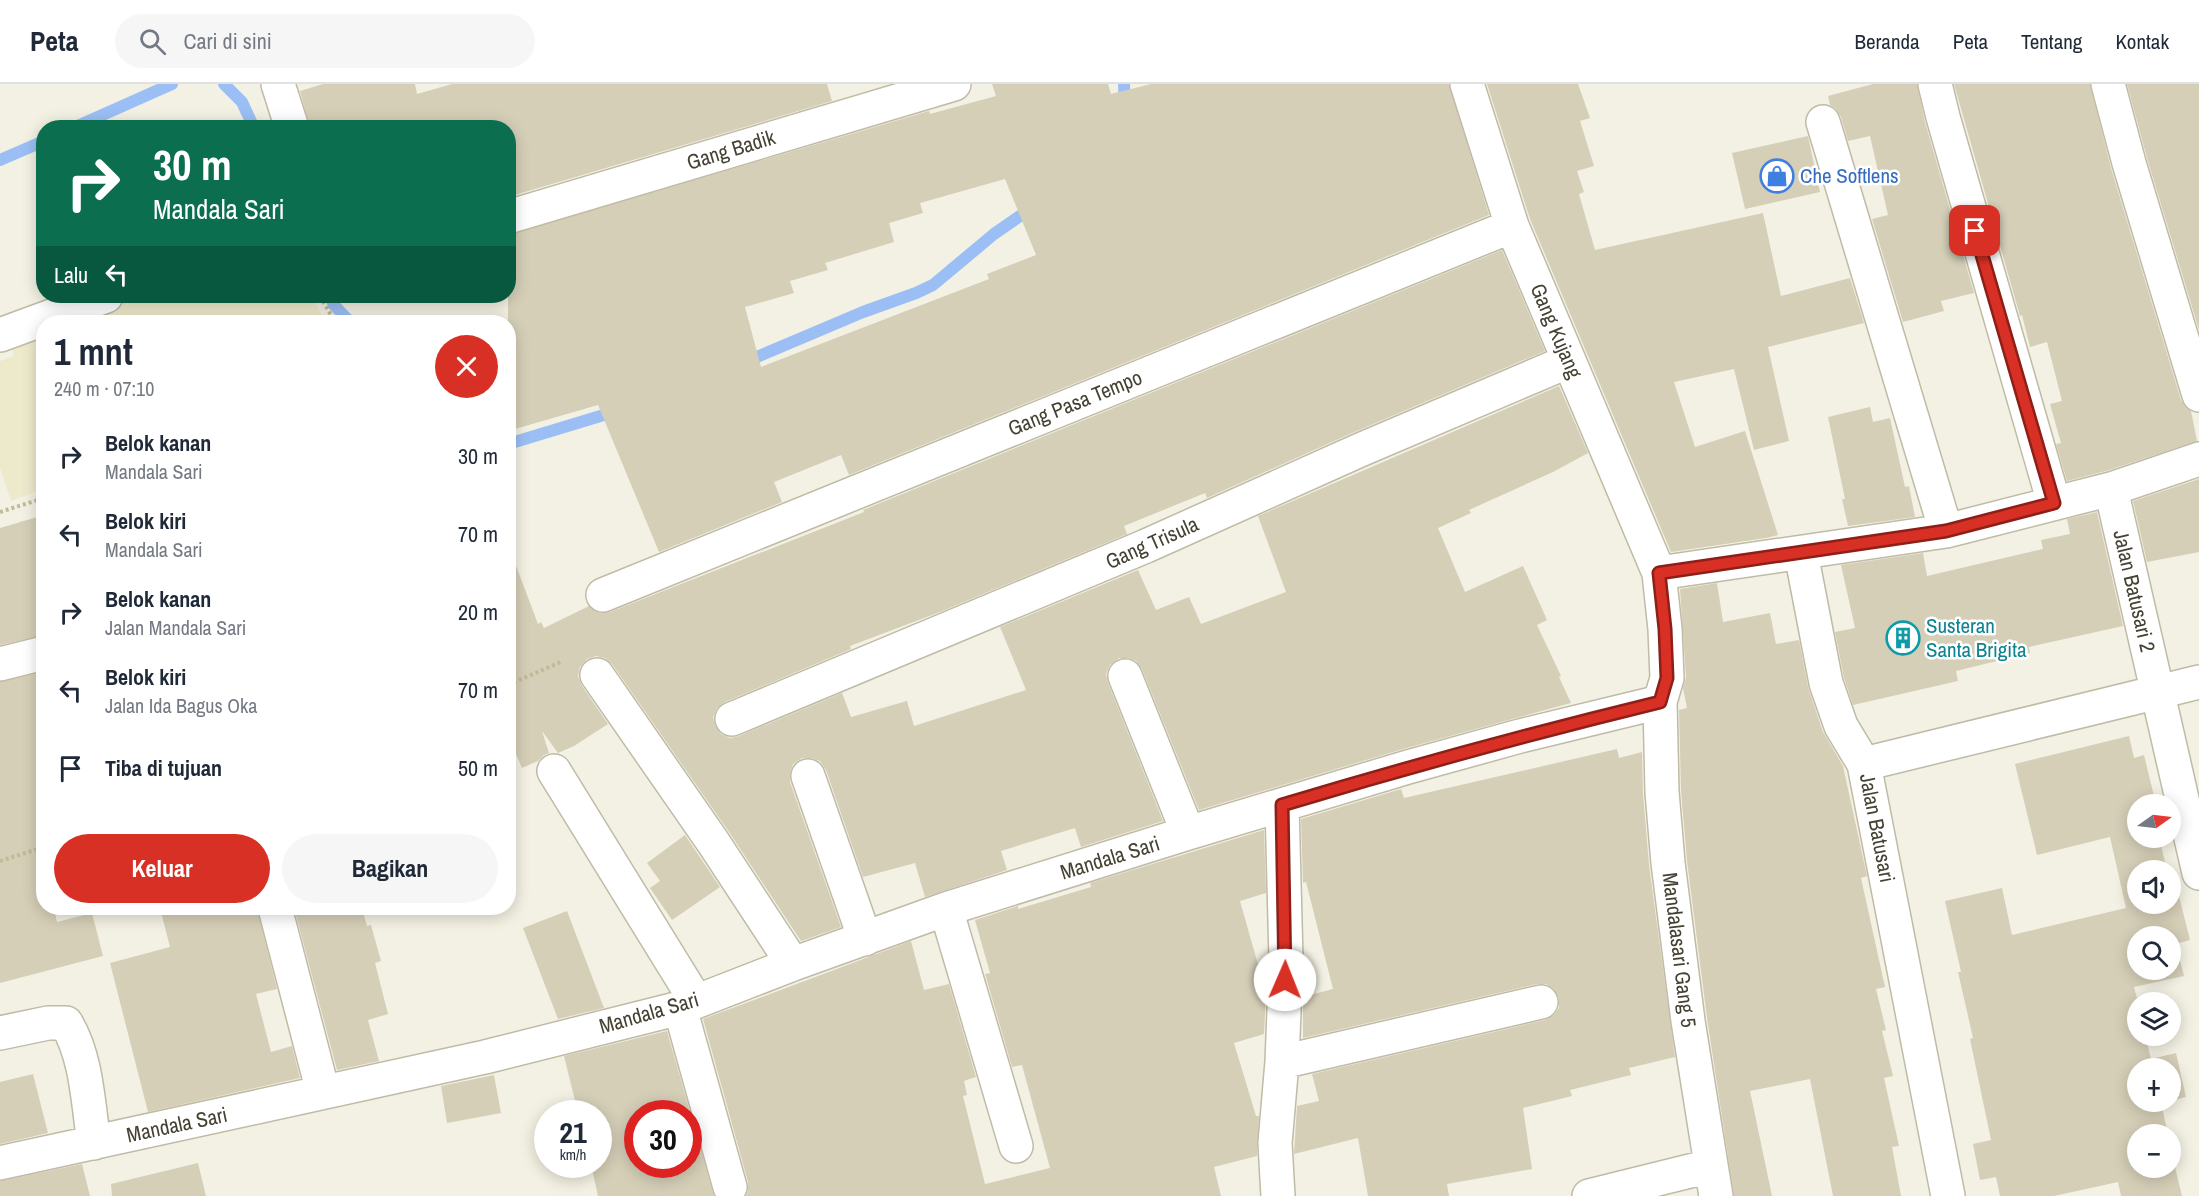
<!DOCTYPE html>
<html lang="id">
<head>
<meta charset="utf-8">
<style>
	:root { --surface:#fff; --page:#f6f6f7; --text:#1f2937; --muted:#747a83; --line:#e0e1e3; --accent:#d93025 }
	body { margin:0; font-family:"Archivo Narrow",sans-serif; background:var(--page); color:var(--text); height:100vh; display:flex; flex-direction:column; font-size:22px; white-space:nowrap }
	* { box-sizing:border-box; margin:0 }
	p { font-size:20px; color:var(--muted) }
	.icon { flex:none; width:33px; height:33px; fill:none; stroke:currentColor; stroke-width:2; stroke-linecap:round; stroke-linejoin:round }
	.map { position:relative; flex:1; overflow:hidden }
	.panel { position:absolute; left:36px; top:231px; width:480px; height:600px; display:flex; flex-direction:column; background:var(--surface); border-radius:24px; box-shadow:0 3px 15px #0003 }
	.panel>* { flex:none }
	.guide { position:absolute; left:36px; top:36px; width:480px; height:183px; border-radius:24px; box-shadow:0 3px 15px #0003; background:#0b6e4f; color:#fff; overflow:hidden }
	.needle { width:39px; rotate:76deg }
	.controls { position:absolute; left:2127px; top:710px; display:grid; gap:12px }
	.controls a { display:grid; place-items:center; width:54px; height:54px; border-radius:50%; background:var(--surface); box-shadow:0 3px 15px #0003; font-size:30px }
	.speed { position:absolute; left:534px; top:1016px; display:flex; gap:12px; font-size:30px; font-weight:700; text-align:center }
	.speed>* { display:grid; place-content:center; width:78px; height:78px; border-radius:50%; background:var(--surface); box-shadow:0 3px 15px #0003; line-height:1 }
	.speed small { font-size:15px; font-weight:400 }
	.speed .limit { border:9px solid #d22; background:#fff; color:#111 }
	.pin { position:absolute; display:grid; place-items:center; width:51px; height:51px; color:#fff; margin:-26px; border-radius:12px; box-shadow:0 3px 9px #0006 }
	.me { position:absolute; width:66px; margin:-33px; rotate:1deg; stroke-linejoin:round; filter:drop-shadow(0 0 4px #0008) }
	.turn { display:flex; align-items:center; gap:21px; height:126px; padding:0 18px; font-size:27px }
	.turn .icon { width:78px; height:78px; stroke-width:2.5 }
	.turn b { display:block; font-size:42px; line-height:51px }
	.then { display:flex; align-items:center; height:57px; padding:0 18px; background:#0003; gap:12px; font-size:22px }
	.round { display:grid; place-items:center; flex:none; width:63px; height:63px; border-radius:32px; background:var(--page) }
	.overview { display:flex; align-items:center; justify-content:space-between; height:102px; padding:0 18px }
	h1 { font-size:36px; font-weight:800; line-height:45px }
	.action { display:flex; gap:12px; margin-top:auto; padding:12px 18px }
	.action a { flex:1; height:69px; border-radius:36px; background:var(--accent); color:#fff; font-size:24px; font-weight:800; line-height:69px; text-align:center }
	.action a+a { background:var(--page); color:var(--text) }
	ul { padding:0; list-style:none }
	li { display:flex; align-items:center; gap:18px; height:78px; padding:0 18px }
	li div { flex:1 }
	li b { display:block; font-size:22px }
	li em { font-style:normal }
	header { display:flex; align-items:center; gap:36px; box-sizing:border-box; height:84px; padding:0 30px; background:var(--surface); border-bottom:2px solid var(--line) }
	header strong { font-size:28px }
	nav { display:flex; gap:33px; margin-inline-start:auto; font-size:21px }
	.search { width:420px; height:54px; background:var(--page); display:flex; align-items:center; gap:15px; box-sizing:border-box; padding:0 21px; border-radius:33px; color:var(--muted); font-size:22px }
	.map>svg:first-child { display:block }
	.education { fill:#edeacc }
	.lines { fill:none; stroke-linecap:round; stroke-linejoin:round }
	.stream { stroke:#9bbff5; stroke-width:12 }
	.building { fill:#d5cfb8; fill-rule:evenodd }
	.minor-casing { stroke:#bfbba6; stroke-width:36 }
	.path { stroke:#c2ba96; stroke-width:4; stroke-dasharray:3 3; stroke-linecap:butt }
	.minor { stroke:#fff; stroke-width:33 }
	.route-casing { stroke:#8d1f18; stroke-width:15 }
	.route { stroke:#d93025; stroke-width:10 }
	.labels { text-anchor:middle; stroke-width:5; stroke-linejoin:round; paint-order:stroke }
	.street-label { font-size:21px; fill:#454233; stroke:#fff }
	.shop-label { font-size:21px; fill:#366cbe; stroke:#fff; text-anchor:start }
	.culture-label { font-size:21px; fill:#0d838f; stroke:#fff; text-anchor:start }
</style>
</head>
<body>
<header>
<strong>Peta</strong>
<div class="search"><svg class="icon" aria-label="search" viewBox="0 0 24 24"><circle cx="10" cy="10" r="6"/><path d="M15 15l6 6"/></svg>Cari di sini</div>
<nav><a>Beranda</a><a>Peta</a><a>Tentang</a><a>Kontak</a></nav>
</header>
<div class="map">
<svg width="2199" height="1112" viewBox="0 0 2199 1112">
	<rect width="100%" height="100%" fill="#f3f1e3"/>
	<path class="education" d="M 97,212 L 312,212 L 325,238 L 44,238 L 43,405 L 11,417 L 0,384 L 0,277 L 14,272 L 6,238 Z"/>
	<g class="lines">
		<path class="stream" d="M 224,0 L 242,18 L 254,44
			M 1124,0 L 1125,23
			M 73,44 L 172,0
			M 0,76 L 44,57
			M 330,212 L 334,221 L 350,238
			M 745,278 L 863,228 L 916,209 L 933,201 L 994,150 L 1033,123
			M 508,360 L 617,327"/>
	</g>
	<path class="building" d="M 323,0 L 415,0 L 417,10 L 452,0 L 827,0 L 832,17 L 508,113 L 508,44 L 310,44 L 300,7 Z
		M 992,0 L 1108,0 L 1111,10 L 1151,0 L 1449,0 L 1489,131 L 849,391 L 841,371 L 774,398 L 782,418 L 659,468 L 598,321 L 508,347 L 508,151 L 929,27 L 930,30 L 996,12 ZM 1005,95 L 1036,171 L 987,190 L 989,195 L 761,283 L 745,223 L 794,209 L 790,197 L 828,186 L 825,179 L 894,158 L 889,139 L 923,129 L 920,119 Z
		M 1487,0 L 1578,0 L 1590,34 L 1580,37 L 1594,82 L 1577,87 L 1584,108 L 1579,110 L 1595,166 L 1763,129 L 1781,212 L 1850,194 L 1864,239 L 1768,263 L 1789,357 L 1754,366 L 1734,285 L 1674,298 L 1695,363 L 1745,347 L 1778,451 L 1766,454 L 1671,468 L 1530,135 Z
		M 1873,0 L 1917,0 L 1925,38 L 1974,209 L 1941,217 L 1944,227 L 1903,238 L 1872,135 L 1888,131 L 1870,52 L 1848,57 L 1841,33 L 1836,25 L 1830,21 L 1828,12 Z
		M 1954,0 L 2090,0 L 2111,84 L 2181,316 L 2186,324 L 2191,327 L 2197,357 L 2106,387 L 2067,397 L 2056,360 L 2061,359 L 2050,320 L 2062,317 L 2047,258 L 2030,263 L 2022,231 L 2020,232 Z
		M 2127,0 L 2199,0 L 2199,246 L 2147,74 Z
		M 1808,52 L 1820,108 L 1745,125 L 1732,69 Z
		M 1502,166 L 1545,267 L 1352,349 L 1207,414 L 1205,409 L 1124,442 L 1127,450 L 940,528 L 850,562 L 851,565 L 725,618 L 717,624 L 713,633 L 715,642 L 721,650 L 730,654 L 739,652 L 842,609 L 851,633 L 907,617 L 914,642 L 1026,606 L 1000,543 L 1138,486 L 1156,526 L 1189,513 L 1201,540 L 1286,508 L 1258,432 L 1559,302 L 1588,369 L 1553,388 L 1469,426 L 1471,429 L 1438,444 L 1465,508 L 1523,482 L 1547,536 L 1537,541 L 1561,592 L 1559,593 L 1571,619 L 1403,665 L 1199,726 L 1142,585 L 1136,577 L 1128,574 L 1119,574 L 1110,581 L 1106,590 L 1108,599 L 1163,737 L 1081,763 L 1075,744 L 1001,767 L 1007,786 L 925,813 L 915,779 L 863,793 L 826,686 L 820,677 L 812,674 L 802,674 L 793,680 L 790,689 L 790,698 L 841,843 L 801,857 L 729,748 L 612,580 L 605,574 L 596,572 L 587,575 L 580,583 L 578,592 L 582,602 L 608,640 L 574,662 L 558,669 L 542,647 L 549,669 L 544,671 L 538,677 L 522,684 L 508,651 L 508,471 L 512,471 L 538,540 L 541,538 L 544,544 L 589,522 L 600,529 L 610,528 L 864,428 L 863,426 Z
		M 1870,323 L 1873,338 L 1890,334 L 1905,403 L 1909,402 L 1915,433 L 1848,442 L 1842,415 L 1845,415 L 1828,333 Z
		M 2199,395 L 2199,468 L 2147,478 L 2133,417 Z
		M 2097,428 L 2123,542 L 2029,563 L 2030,569 L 1956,587 L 1958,597 L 1853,621 L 1844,594 L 1835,548 L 1855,544 L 1841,481 L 1923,469 L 1927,492 L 2043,465 L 2041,456 L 2070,450 L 2067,435 Z
		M 44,431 L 44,551 L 0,561 L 0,444 Z
		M 1717,499 L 1723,538 L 1770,529 L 1776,560 L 1799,556 L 1808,603 L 1823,648 L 1843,682 L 1867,792 L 1861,794 L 1885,903 L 1876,905 L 1886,946 L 1882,947 L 1893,992 L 1884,994 L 1899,1062 L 1892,1063 L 1901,1112 L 1833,1112 L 1810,995 L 1750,1007 L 1772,1112 L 1734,1112 L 1707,934 L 1687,777 L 1681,707 L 1679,626 L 1687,624 L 1683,604 L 1686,593 L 1680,505 Z
		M 44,588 L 44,824 L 54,824 L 57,838 L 92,829 L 103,872 L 0,899 L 0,598 Z
		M 2129,652 L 2134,674 L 2144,671 L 2156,720 L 2138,720 L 2138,753 L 2159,753 L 2167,786 L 2138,786 L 2138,819 L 2170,819 L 2170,799 L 2174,813 L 2179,812 L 2190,856 L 2176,860 L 2184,892 L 2134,903 L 2138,918 L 2138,951 L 2145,951 L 2151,975 L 2176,969 L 2186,1013 L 2170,1017 L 2170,984 L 2138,984 L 2138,1017 L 2168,1017 L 2161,1019 L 2168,1050 L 2138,1050 L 2138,1083 L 2170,1083 L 2170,1062 L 2182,1112 L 2121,1112 L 2118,1098 L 2054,1112 L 2000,1112 L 1996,1093 L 1980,1096 L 1973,1060 L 1991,1056 L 1970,955 L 1973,954 L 1958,888 L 1961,888 L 1945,817 L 2002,804 L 2012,851 L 2126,824 L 2110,753 L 2037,771 L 2015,680 ZM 2138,852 L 2170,852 L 2170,885 L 2138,885 Z
		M 1617,665 L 1619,674 L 1642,668 L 1643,710 L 1649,781 L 1675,973 L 1629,984 L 1631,991 L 1570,1006 L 1572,1012 L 1523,1024 L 1532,1085 L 1447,1100 L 1449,1112 L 1368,1112 L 1358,1054 L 1294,1070 L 1297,1022 L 1319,1017 L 1312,990 L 1545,936 L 1554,931 L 1559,924 L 1559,914 L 1554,905 L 1546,900 L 1537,900 L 1303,954 L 1303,913 L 1333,905 L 1306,798 L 1303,799 L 1301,735 L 1401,705 L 1404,714 Z
		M 1264,746 L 1266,809 L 1240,817 L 1266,909 L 1264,950 L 1234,959 L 1256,1032 L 1259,1032 L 1257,1072 L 1214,1083 L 1221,1112 L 746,1112 L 748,1107 L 748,1098 L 703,935 L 911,857 L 924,906 L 949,900 L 976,993 L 964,997 L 967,1011 L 963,1012 L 985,1100 L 1050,1084 L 1022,981 L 1012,983 L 985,890 L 990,889 L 975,836 L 1018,822 L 1018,825 L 1091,803 L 1090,799 Z
		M 685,751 L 720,803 L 672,836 L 650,804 L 660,797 L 647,779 Z
		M 160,824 L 257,824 L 277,905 L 256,910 L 271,968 L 292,962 L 300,994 L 148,1028 L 110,879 L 170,863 Z
		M 294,824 L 362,824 L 367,842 L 371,841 L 381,877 L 375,879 L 388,930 L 368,936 L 379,977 L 337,986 Z
		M 567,827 L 604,924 L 558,935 L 523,844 Z
		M 667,947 L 714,1112 L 598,1112 L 592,1085 L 594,1084 L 593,1080 L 598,1080 L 598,1029 L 578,1029 L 564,972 ZM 638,1029 L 688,1029 L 688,1080 L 638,1080 Z
		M 33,990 L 48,1049 L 0,1060 L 0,998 Z
		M 494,991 L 501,1029 L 447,1039 L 441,1002 Z
		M 198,1079 L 206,1112 L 112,1112 L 111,1100 Z
		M 82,1080 L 90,1112 L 0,1112 L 0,1097 Z"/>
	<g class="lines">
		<g class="minor-casing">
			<path id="minor" d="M 278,0 L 292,44
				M 1467,0 L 1512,142 L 1659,489 L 1665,545 L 1667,594 L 1660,618 L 1662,708 L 1668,779 L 1688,937 L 1716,1112
				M 1935,0 L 1943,33 L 2054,419
				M 2108,0 L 2129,79 L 2199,311
				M 1823,38 L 1946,447
				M 508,133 L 954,0
				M 0,251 L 106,212
				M 2111,405 L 2199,789
				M 1801,469 L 1826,599 L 1841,642 L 1864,680 L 1948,1112
				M 1659,489 L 1946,447 L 2111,405 L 2199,375
				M 603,511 L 1512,142
				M 0,580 L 44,569
				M 597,591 L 713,758 L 793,880
				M 1125,592 L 1188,749
				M 732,635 L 1146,462 L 1360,366 L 1569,277
				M 1864,680 L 2199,598
				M 554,687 L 696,917
				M 808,692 L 865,855
				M 275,824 L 323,1008
				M 946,825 L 1016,1062
				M 680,924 L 730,1103
				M 0,949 L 48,939 L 66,939 C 87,973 88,1020 94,1059
				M 1282,978 L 1541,918
				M 0,1079 L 485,973 L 680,924 L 793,880 L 946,825 L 1188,749 L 1408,683 L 1520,652 L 1660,618
				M 1278,1112 L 1275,1059 L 1282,978 L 1286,876 L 1282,721
				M 1589,1112 L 1710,1082"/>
		</g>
		<path class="path" d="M 320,212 L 335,238
			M 0,428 L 44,414
			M 508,601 L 563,577
			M 0,777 L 44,763"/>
		<use href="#minor" class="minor"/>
	</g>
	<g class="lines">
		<g class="route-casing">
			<path id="route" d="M 1285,896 L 1282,721 C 1408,683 1533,649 1660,618 L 1667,594 L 1665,545 L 1659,489 L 1946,447 L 2054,419 L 1975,147"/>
		</g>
		<use href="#route" class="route"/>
	</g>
	<defs>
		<g id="shop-ring" transform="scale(1.725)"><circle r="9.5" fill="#fff" stroke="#3f7fe0" stroke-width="1.5"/><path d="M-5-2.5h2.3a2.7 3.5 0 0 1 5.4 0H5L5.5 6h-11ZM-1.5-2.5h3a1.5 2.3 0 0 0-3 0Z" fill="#3f7fe0"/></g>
		<g id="building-ring" transform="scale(1.725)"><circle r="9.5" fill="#fff" stroke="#0f9aa8" stroke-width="1.5"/><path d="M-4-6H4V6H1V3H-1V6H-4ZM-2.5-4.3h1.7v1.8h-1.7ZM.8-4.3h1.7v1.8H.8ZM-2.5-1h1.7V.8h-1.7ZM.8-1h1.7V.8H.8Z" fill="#0f9aa8"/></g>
	</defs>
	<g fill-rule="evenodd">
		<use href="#shop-ring" x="1777" y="92"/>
		<use href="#building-ring" x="1903" y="554"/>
	</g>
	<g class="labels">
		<g class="street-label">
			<text transform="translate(731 66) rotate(-17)" y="7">Gang Badik</text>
			<text transform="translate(1556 247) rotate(67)" y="7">Gang Kujang</text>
			<text transform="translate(1075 319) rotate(-22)" y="7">Gang Pasa Tempo</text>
			<text transform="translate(1152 459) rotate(-24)" y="7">Gang Trisula</text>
			<text transform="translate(2134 507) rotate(77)" y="7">Jalan Batusari 2</text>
			<text transform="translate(1877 744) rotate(79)" y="7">Jalan Batusari</text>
			<text transform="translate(1110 774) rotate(-17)" y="7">Mandala Sari</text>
			<text transform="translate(1679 866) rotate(83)" y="7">Mandalasari Gang 5</text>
			<text transform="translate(649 929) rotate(-16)" y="7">Mandala Sari</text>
			<text transform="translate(177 1041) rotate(-12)" y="7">Mandala Sari</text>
		</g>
		<g class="shop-label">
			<text x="1800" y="99">Che Softlens</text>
		</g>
		<g class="culture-label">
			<text x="1926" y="549">Susteran<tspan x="1926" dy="24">Santa Brigita</tspan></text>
		</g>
	</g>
</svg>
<div class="controls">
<a><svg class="needle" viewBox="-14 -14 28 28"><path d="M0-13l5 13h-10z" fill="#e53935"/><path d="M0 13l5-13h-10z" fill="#747a83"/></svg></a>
<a><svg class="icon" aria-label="sound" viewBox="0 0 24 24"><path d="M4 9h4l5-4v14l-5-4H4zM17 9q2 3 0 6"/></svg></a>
<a><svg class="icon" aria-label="search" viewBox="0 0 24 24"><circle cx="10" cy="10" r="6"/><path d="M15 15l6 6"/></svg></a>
<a><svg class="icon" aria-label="layers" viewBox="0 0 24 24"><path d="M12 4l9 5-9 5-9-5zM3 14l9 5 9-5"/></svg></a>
<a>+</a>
<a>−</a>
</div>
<div class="speed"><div>21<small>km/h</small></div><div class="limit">30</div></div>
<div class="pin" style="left:1975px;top:147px;background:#d93025"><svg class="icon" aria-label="arrive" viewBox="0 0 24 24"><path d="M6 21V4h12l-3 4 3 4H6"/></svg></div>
<svg class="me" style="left:1285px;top:896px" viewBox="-20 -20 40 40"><circle r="19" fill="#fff"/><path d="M0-13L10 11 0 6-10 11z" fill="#d93025"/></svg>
<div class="guide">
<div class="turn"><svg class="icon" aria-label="right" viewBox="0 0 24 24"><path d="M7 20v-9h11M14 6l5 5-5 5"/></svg><div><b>30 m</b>Mandala Sari</div></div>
<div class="then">Lalu<svg class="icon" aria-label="left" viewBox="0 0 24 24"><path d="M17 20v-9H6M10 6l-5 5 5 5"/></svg></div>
</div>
<section class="panel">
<div class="overview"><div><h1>1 mnt</h1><p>240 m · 07:10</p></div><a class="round" style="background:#d93025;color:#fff"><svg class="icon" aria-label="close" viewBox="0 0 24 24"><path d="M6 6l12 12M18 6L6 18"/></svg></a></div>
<ul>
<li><svg class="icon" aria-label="right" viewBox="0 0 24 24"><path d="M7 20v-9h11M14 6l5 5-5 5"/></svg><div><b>Belok kanan</b><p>Mandala Sari</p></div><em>30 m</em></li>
<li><svg class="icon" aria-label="left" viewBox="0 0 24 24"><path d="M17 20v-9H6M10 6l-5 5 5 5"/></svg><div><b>Belok kiri</b><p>Mandala Sari</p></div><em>70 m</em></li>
<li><svg class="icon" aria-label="right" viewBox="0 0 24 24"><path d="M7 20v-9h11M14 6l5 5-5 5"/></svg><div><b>Belok kanan</b><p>Jalan Mandala Sari</p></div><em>20 m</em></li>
<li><svg class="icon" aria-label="left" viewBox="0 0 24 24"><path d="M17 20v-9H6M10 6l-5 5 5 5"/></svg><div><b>Belok kiri</b><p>Jalan Ida Bagus Oka</p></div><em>70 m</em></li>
<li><svg class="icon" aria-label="arrive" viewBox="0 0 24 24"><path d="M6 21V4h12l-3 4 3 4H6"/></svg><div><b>Tiba di tujuan</b></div><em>50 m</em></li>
</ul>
<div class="action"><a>Keluar</a><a>Bagikan</a></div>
</section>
</div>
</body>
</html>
